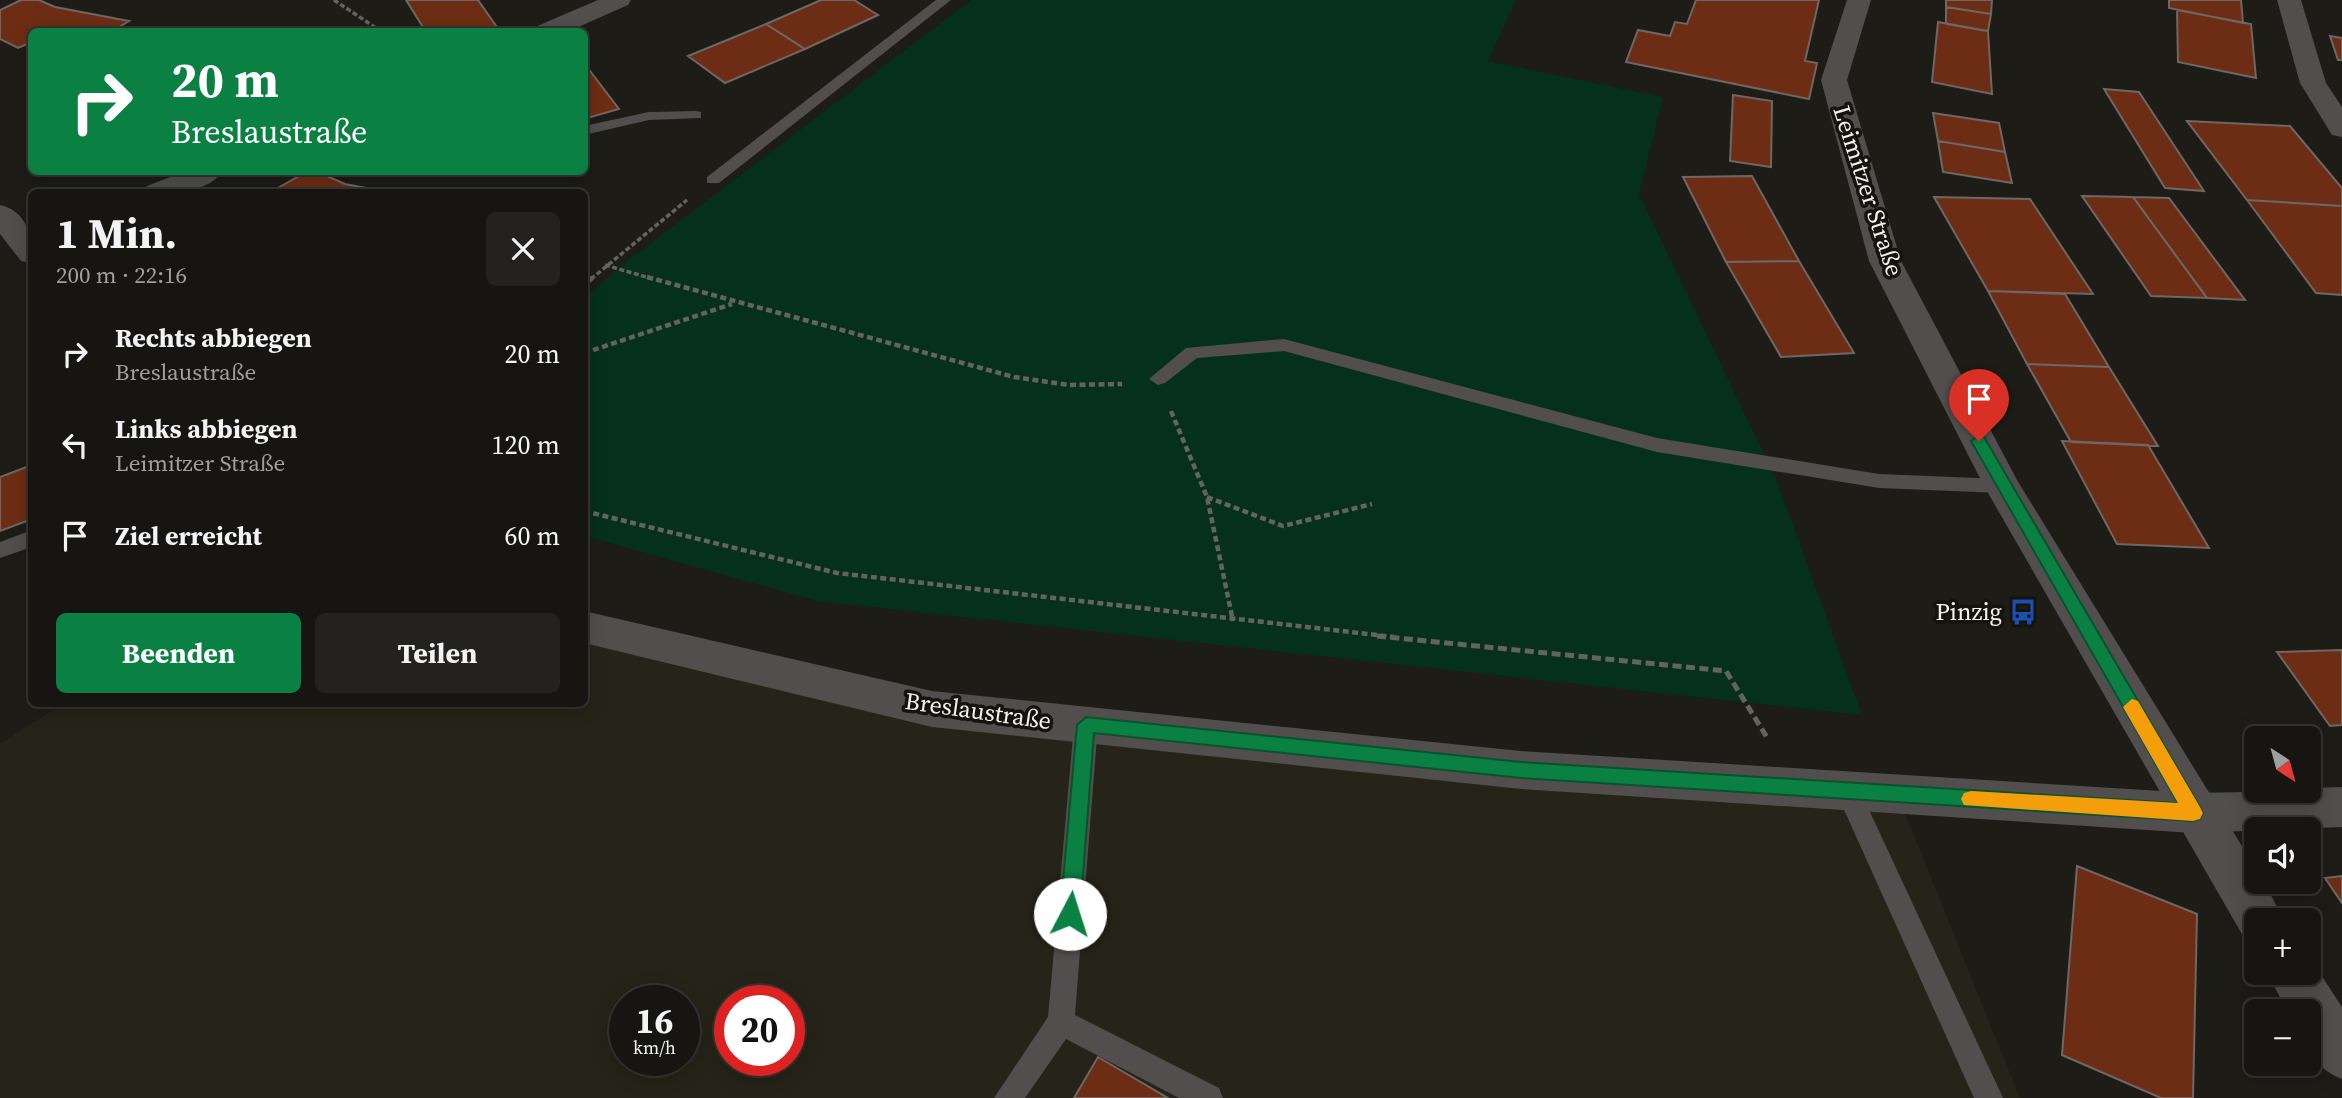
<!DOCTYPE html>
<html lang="de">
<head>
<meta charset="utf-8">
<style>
	:root { --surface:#161511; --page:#23221f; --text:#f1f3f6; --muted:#9e9f9f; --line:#353431; --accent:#0b8043 }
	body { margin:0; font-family:"Source Serif 4",serif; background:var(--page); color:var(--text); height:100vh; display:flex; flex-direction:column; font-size:26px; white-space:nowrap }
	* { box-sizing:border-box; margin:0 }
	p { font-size:23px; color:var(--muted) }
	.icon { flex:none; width:38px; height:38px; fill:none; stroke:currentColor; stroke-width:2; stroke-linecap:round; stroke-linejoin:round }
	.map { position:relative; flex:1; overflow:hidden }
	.details { position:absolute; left:28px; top:189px; width:560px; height:518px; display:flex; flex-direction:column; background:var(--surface); border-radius:10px; box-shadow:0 4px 18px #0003,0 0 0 2px var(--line) }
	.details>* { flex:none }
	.guide { position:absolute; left:28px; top:28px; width:560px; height:147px; border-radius:10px; box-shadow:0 4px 18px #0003,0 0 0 2px var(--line); background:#0b8043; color:#fff; overflow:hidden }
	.needle { width:46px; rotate:144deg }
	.tools { position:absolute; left:2244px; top:726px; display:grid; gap:14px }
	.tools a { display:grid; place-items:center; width:77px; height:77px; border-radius:10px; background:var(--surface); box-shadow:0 4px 18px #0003,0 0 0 2px var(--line); font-size:35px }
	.speed { position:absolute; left:609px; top:985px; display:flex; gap:14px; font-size:35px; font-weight:700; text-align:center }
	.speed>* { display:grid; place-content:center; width:91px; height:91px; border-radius:50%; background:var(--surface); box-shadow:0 4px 18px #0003,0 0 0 2px var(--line); line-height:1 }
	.speed small { font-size:18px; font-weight:400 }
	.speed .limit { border:10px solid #d22; background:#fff; color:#111 }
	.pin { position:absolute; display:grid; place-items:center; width:60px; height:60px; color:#fff; margin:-72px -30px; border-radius:50% 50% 50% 0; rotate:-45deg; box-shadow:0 0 7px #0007 }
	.pin .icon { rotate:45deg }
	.me { position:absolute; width:77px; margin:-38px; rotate:5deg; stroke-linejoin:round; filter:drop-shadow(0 0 5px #0008) }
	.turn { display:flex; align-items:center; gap:24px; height:147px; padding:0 28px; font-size:32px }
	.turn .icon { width:91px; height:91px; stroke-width:2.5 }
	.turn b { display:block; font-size:49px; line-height:60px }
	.round { display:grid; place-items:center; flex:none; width:74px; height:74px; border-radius:10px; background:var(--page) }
	.head { display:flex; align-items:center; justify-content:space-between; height:119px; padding:0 28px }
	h1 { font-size:42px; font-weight:700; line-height:52px }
	.cta { display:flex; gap:14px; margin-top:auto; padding:14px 28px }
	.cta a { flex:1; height:80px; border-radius:10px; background:var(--accent); color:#fff; font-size:28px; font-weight:700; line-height:80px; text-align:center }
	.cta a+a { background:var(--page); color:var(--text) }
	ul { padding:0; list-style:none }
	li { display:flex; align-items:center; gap:21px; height:91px; padding:0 28px }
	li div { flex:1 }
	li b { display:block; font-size:26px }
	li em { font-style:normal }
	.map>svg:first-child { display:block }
	.built { fill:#262318; fill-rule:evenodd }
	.green { fill:#04301c }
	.building { fill:#6c2d14; stroke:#6e6765; stroke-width:2 }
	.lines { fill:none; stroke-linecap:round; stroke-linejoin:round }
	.path-far2 { stroke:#64635f; stroke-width:3.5; stroke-dasharray:5 2.5; stroke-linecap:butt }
	.path-far1 { stroke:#64635f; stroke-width:4.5; stroke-dasharray:6 3.5; stroke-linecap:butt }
	.path { stroke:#64635f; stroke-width:5; stroke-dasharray:9 4.5; stroke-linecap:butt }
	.service { fill:#514e4d; fill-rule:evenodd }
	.minor { fill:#514e4d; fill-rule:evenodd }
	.tertiary { fill:#514e4d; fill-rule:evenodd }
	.route { fill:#0b8043; stroke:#07532c; stroke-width:2 }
	.slow { fill:#f59e0b }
	.labels { text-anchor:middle; stroke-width:7; stroke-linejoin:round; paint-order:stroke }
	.street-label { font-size:24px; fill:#f3f2ee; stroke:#14130e }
	.poi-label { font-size:24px; fill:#f3f2ee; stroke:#14130e; text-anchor:end }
</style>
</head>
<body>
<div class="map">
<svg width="2342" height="1098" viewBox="0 0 2342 1098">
	<rect width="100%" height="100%" fill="#1d1c17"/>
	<path class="built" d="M 585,627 L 932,709 L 1898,796 L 2020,1098 L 0,1098 L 0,744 L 62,704 L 584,704 ZM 625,1001 L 684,1001 L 684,1060 L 625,1060 ZM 730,1001 L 789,1001 L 789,1060 L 730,1060 Z"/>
	<path class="green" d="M 971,0 L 1516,0 L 1488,61 L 1663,97 L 1639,194 L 1777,481 L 1862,715 L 817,601 L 585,536 L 584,298 L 626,262 Z"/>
	<path class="building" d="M 21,0 L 39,0 L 55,7 L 129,21 L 111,32 L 32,32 L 32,42 L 18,48 L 0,39 L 0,10 Z
		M 406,0 L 478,0 L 499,30 L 426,32 Z
		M 821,0 L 854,0 L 878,15 L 805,49 L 766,24 Z
		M 1696,0 L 1819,0 L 1805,61 L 1817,63 L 1809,99 L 1626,62 L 1638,30 L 1670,36 L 1675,22 L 1687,24 Z
		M 1946,0 L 1992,0 L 1991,14 L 1946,7 Z
		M 2169,0 L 2241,0 L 2243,23 L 2169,8 Z
		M 1946,7 L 1991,14 L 1988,31 L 1946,24 Z
		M 2177,10 L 2251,24 L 2256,78 L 2178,62 Z
		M 1938,22 L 1988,31 L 1992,94 L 1932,82 Z
		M 766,24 L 805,49 L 725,83 L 688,56 Z
		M 2330,36 L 2342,38 L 2342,60 L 2338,60 Z
		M 584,63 L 619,109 L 584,119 Z
		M 2104,89 L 2139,92 L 2204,191 L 2165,188 Z
		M 1733,95 L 1772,101 L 1771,167 L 1730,161 Z
		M 1933,113 L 1999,123 L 2005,152 L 1938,141 Z
		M 2187,121 L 2290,126 L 2342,188 L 2342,206 L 2247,200 Z
		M 1938,141 L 2005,152 L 2012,183 L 1943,172 Z
		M 306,172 L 318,172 L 345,184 L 388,192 L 271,192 Z
		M 1752,176 L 1799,261 L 1726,262 L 1683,177 Z
		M 2082,196 L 2133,197 L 2207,298 L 2151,296 Z
		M 1934,197 L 2030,199 L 2093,294 L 1988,291 Z
		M 2133,197 L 2169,198 L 2245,300 L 2207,298 Z
		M 2247,200 L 2342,206 L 2342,295 L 2316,293 Z
		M 1799,261 L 1854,353 L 1781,357 L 1726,262 Z
		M 1988,291 L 2065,294 L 2109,367 L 2027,364 Z
		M 2027,364 L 2109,367 L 2158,446 L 2071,442 Z
		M 2062,441 L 2148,445 L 2209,548 L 2117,544 Z
		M 32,465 L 32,519 L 0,531 L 0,477 Z
		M 2342,650 L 2342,725 L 2330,726 L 2277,652 Z
		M 2077,866 L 2197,914 L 2193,1098 L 2161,1098 L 2062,1055 Z
		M 2342,876 L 2342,903 L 2325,878 Z
		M 1098,1057 L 1168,1098 L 1074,1098 Z"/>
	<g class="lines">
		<path class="path-far2" d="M 334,0 L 382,32
			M 605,265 L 653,279
			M 591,279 L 687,200"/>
		<path class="path-far1" d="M 647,277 L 1014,377 L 1069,385 L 1122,384
			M 584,298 L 585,285 L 593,277
			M 584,353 L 732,304
			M 1171,411 L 1207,497 L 1233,621
			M 1207,497 L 1283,526 L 1372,504
			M 584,511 L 837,573 L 1394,637"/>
		<path class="path" d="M 1377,636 L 1726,671 L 1768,739"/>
		<path class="service" d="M 936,0 L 951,0 L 719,183 L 707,183 L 707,177 Z
			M 696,111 L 701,112 L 701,118 L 649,120 L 584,135 L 584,126 L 649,112 Z
			M 1284,339 L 1657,438 L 1879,474 L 2002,479 L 2009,481 L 2012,486 L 2009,491 L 2002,493 L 1879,488 L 1657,452 L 1284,351 L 1197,358 L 1165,383 L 1158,385 L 1149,379 L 1186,348 Z
			M 32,530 L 32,547 L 0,558 L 0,542 Z
			M 1086,715 L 1094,718 L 1098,725 L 1075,1015 L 1219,1088 L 1223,1098 L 1179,1098 L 1066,1039 L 1025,1098 L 994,1098 L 1048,1017 L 1074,725 L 1078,718 Z
			M 1848,781 L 1857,784 L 2003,1098 L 1974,1098 L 1836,792 L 1839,784 Z"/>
		<path class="minor" d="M 598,0 L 631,0 L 628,5 L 567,32 L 532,32 L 535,27 Z
			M 2277,0 L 2301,0 L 2326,83 L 2342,107 L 2342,137 L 2332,135 L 2300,83 Z
			M 183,172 L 222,172 C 207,194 166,194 142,192 L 147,186 Z
			M 0,205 C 29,212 32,238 32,263 L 21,261 L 0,234 Z
			M 584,611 L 932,691 L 1521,751 L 2193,793 L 2308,791 L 2308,788 L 2342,787 L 2342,827 L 2193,833 L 1521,789 L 932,727 L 584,643 Z"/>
		<path class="tertiary" d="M 1847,0 L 1871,0 L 1847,80 L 1901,261 L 2017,480 L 2256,869 L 2256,882 L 2264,882 L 2284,920 L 2256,920 L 2256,941 L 2243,936 L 1984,486 L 1869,261 L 1821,80 Z
			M 2308,955 L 2342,1007 L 2342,1079 C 2308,1065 2308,1045 2308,1012 L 2288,1012 L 2267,973 L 2308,973 Z"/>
	</g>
	<path class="route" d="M 1979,435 L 1984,437 L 2200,807 L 2203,813 L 2200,819 L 2193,821 L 1521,778 L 1094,733 L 1080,914 L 1077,920 L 1070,923 L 1063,920 L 1060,914 L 1077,725 L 1086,717 L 1521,762 L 2178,803 L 1971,441 Z"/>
	<path class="slow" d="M 2132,699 L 2138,701 L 2200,807 L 2203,813 L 2200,819 L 2193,821 L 1964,805 L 1961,799 L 1964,793 L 1971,791 L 2178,803 L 2123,707 Z"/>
	<defs>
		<g id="bus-bare" transform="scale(2.1)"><path d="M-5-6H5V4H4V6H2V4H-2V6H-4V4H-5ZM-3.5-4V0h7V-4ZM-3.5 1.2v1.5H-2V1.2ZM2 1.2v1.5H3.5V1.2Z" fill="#1a4fb4" stroke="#14130e" stroke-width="2.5" paint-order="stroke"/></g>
	</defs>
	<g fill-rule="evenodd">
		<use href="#bus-bare" x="2023" y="612"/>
	</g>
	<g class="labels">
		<g class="street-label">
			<text transform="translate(1868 191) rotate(72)" y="8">Leimitzer Straße</text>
			<text transform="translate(978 711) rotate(8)" y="8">Breslaustraße</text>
		</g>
		<g class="poi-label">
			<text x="2002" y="620">Pinzig</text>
		</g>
	</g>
</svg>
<div class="tools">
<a><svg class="needle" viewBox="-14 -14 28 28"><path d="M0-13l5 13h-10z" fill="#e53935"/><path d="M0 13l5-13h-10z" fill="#9e9f9f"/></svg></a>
<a><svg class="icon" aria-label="sound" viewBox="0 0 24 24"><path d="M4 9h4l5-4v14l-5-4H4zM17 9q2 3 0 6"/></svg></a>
<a>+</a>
<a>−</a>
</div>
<div class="speed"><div>16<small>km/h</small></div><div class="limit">20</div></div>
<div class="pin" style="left:1979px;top:441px;background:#d93025"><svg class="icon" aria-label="arrive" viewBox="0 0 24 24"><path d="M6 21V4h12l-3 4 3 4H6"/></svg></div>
<svg class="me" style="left:1070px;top:914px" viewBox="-20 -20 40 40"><circle r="19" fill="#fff"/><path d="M0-13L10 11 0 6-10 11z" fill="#0b8043"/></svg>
<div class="guide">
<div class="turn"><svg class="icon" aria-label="right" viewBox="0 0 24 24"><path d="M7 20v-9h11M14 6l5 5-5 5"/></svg><div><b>20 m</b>Breslaustraße</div></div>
</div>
<section class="details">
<div class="head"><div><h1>1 Min.</h1><p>200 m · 22:16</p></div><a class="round"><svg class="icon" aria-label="close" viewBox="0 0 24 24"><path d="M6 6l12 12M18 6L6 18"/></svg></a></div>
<ul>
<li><svg class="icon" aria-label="right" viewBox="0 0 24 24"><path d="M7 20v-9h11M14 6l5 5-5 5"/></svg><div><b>Rechts abbiegen</b><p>Breslaustraße</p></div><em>20 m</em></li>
<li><svg class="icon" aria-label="left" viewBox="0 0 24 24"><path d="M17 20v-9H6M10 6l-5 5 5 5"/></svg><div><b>Links abbiegen</b><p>Leimitzer Straße</p></div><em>120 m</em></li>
<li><svg class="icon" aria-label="arrive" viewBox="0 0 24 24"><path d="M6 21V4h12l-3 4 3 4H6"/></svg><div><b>Ziel erreicht</b></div><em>60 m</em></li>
</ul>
<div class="cta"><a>Beenden</a><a>Teilen</a></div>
</section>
</div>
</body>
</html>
